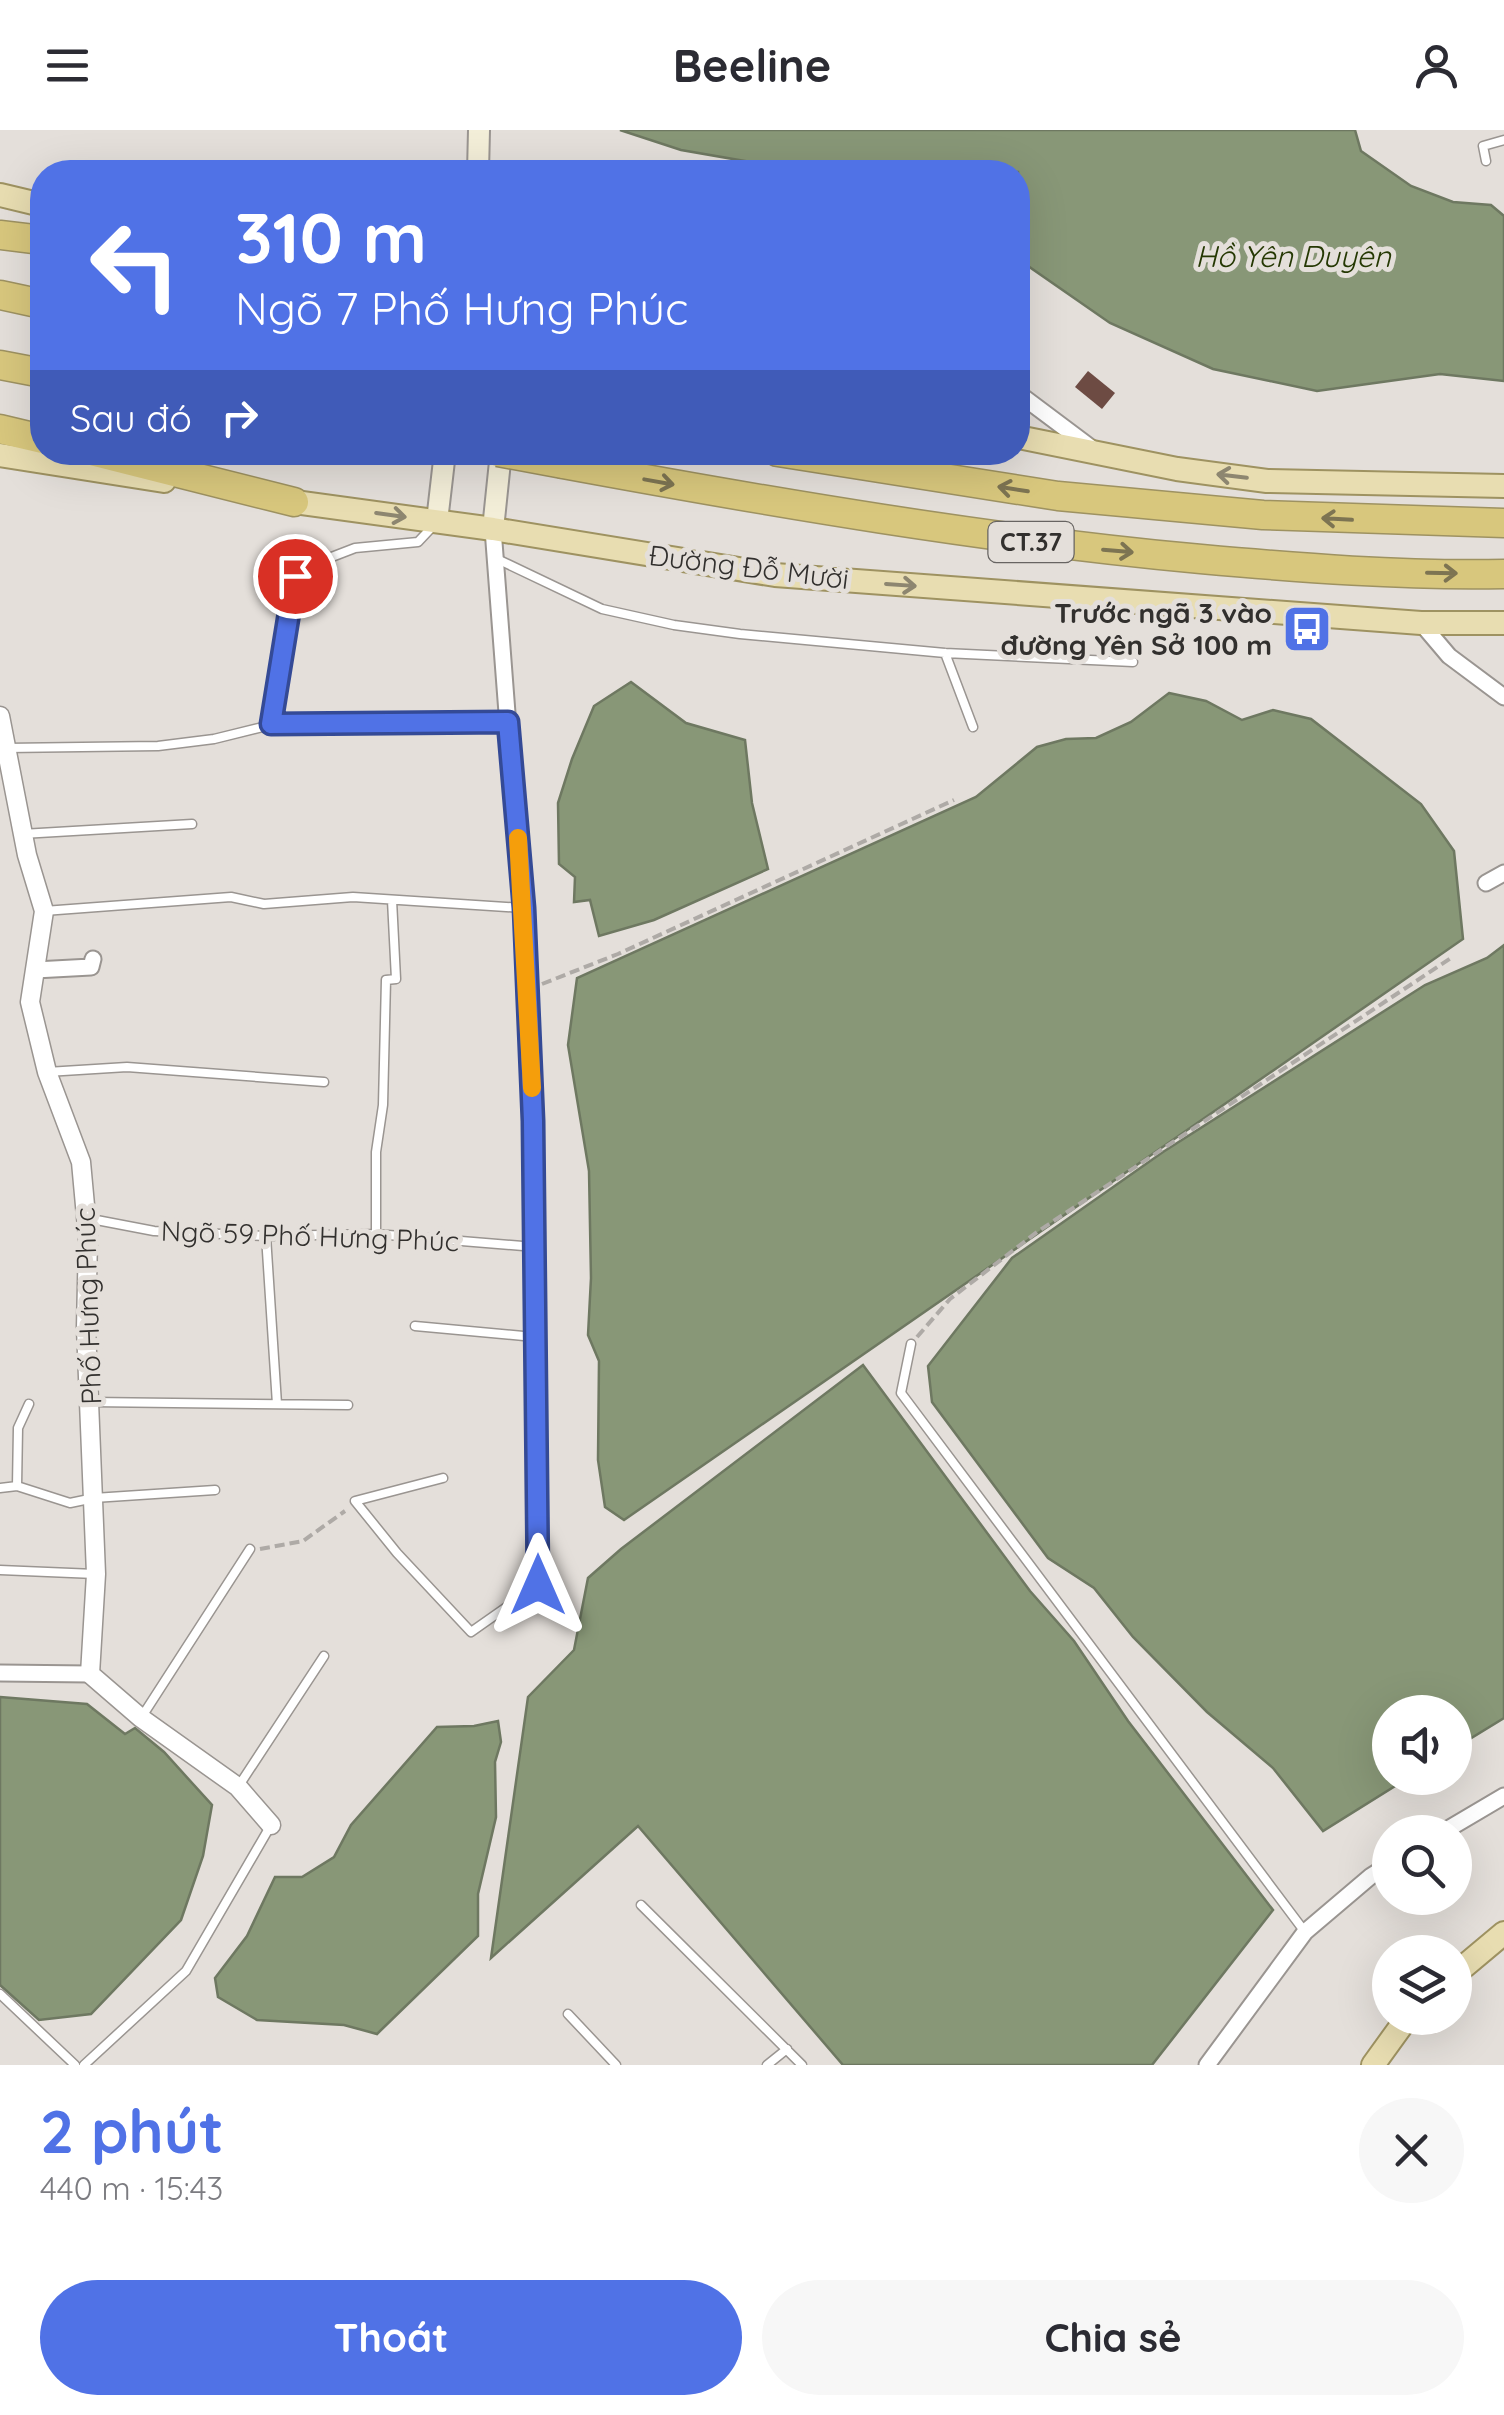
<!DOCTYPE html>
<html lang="vi">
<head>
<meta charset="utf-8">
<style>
	:root { --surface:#fff; --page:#f7f7f7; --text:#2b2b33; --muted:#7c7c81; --accent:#5072e6 }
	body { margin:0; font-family:Quicksand,sans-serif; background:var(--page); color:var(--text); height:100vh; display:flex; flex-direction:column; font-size:38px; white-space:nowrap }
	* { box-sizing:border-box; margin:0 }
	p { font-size:32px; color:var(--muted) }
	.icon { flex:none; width:55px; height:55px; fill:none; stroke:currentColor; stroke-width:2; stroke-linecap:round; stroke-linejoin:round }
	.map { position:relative; height:1935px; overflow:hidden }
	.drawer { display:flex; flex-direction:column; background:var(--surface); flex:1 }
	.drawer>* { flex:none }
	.guide { position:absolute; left:30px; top:30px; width:1000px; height:305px; border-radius:40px; box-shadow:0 10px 40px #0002; background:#5072e6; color:#fff; overflow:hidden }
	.buttons { position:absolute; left:1372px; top:1565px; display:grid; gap:20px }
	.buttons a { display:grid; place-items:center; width:100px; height:100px; border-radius:50%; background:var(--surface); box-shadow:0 10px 40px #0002; font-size:50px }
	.pin { position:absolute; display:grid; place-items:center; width:85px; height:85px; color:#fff; margin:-42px; border:5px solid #fff; border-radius:50%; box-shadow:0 2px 10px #0007 }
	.me { position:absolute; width:110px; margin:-55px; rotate:0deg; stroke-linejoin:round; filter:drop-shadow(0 0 8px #0008) }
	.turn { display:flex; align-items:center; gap:35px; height:210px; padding:0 40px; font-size:45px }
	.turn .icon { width:130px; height:130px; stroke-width:2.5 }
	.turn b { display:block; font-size:70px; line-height:85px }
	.then { display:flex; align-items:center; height:95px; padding:0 40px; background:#0003; gap:20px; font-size:38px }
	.round { display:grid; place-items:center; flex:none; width:105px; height:105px; border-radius:52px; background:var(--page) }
	.headline { display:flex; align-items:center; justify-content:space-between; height:170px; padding:0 40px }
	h1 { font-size:60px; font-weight:700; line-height:75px; color:var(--accent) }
	.primary-button { display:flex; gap:20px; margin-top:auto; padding:20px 40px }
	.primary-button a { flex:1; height:115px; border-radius:60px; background:var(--accent); color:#fff; font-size:40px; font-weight:700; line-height:115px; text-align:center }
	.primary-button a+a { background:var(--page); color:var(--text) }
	header { display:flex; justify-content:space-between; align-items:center; height:130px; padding:0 40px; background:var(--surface); font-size:45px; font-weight:700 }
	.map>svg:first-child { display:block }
	.water { fill:#889777; stroke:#6e7861; stroke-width:2.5 }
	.building { fill:#6d4b43 }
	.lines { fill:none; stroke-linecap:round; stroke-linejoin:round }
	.service-casing { stroke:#9a9591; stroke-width:11 }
	.minor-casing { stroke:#9a9591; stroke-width:19 }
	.tertiary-casing { stroke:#9a9591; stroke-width:21 }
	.secondary-casing { stroke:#9a9591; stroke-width:24 }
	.primary-casing { stroke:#9e9261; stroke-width:26 }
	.motorway-casing { stroke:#9e9261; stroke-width:31 }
	.path { stroke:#aeaaa6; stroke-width:4; stroke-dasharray:10 5; stroke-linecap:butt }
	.service { stroke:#fff; stroke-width:8 }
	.minor { stroke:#fff; stroke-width:15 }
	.tertiary { stroke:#fff; stroke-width:18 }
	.secondary { stroke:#f3eed8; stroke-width:20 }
	.primary { stroke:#e8ddb1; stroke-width:22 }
	.motorway { stroke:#d8c77d; stroke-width:28 }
	.motorway-bridge-casing { stroke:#9e9261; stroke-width:31; stroke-linecap:butt }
	.motorway-bridge { stroke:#d8c77d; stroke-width:28 }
	.oneway { stroke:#8d8670 }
	.oneway2 { stroke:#7d7452 }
	.route-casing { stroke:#344a96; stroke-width:25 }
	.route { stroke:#5072e6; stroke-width:18 }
	.slow { stroke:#f59e0b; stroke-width:18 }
	.labels { text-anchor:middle; stroke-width:10; stroke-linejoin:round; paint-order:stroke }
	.shield { fill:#e4dfda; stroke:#676462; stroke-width:2.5 }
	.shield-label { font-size:25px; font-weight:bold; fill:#32302e }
	.street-label { font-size:28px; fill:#32302e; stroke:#e4dfda }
	.poi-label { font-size:28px; font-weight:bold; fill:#32302e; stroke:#e4dfda; text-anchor:end }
	.water-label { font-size:30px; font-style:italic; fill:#253803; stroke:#e4dfda }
</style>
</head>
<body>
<header><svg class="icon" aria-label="menu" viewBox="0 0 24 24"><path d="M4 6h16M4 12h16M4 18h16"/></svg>Beeline<svg class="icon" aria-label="person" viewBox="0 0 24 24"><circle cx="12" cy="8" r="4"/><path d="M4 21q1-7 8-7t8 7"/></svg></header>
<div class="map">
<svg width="1504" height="1935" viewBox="0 0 1504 1935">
	<rect width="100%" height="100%" fill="#e4dfda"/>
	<path class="water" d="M 620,0 L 1355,0 L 1361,21 L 1411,56 L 1453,72 L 1491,75 L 1504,86 L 1504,251 L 1440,244 L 1317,261 L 1213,239 L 1110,193 L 1018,129 L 1018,42 L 808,42 L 681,20 Z
		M 631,552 L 686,593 L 745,610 L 752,673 L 768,739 L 654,790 L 599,806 L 590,770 L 574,772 L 575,747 L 559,734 L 558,673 L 572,629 L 594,576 Z
		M 1169,563 L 1206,571 L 1242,590 L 1273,580 L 1311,589 L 1421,674 L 1454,721 L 1463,809 L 624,1390 L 605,1377 L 598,1330 L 599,1231 L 588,1205 L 591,1148 L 589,1041 L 568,915 L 577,848 L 976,667 L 1037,617 L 1066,609 L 1096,608 L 1131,592 Z
		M 1504,815 L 1504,1588 L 1455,1618 L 1455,1582 L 1390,1582 L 1390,1648 L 1408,1648 L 1323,1701 L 1273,1638 L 1207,1582 L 1133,1507 L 1094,1458 L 1048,1428 L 932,1272 L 928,1236 L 1012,1128 L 1163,1022 L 1425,855 L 1487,828 Z
		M 863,1235 L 1030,1461 L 1074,1511 L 1128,1591 L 1273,1780 L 1152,1935 L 843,1935 L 638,1696 L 491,1828 L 528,1567 L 574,1520 L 588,1448 L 621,1419 Z
		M 0,1567 L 87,1574 L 125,1604 L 135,1598 L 164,1622 L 212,1675 L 203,1726 L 181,1790 L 91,1884 L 39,1890 L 0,1855 Z
		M 498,1591 L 501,1612 L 495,1632 L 496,1687 L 478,1764 L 478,1806 L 377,1904 L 344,1895 L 257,1890 L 218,1867 L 215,1848 L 247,1806 L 275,1747 L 302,1747 L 334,1727 L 351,1695 L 437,1597 L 474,1596 Z"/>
	<path class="building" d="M 1088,241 L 1115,263 L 1102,279 L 1075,257 Z"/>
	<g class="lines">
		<g class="service-casing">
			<path id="service" d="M 1486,31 L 1483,16 L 1504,10
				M 495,428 L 602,479 L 674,495 L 740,504 L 945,523 L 1133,532
				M 945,523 L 973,597
				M 271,595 L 298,440 L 355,418 L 418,412 L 434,395
				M 6,618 L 158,616 L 214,609 L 271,595 L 508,593
				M 22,704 L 192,694
				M 44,781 L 231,767 L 264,774 L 353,767 L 522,778
				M 47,942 L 127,937 L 324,952
				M 86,1088 L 154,1101 L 266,1106 L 376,1104 L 535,1117
				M 376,1104 L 376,1022 L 383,975 L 386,850 L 396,849 L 392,770
				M 266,1106 L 277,1274
				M 415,1196 L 534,1207
				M 911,1214 L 901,1263 L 1305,1802
				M 91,1272 L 348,1275
				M 443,1348 L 355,1371 L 397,1423 L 471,1502 L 538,1455
				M 17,1356 L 18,1298 L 29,1274
				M 0,1358 L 17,1356 L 70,1373 L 94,1368 L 215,1360
				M 0,1440 L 95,1444
				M 141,1588 L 250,1419
				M 238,1657 L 324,1526
				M 641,1775 L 802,1935
				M 0,1864 L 75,1935
				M 568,1884 L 616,1935
				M 84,1935 L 186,1841 L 271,1695
				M 767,1935 L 787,1919"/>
		</g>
		<g class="minor-casing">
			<path id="minor" d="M 1018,263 L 1094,320
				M 493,399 L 528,859 L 533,991 L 538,1455
				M 1421,493 L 1449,526 L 1504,567
				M 1486,753 L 1504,743
				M 35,840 L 91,837 L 93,829
				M 0,1543 L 90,1544
				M 1443,1702 L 1504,1666
				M 1207,1935 L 1305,1802 L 1371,1746 L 1390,1734"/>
		</g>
		<g class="tertiary-casing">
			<path id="tertiary" d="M 0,586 L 27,725 L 44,781 L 30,872 L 47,942 L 81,1032 L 88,1108 L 86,1198 L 96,1444 L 90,1544 L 141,1588 L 238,1657 L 271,1695"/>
		</g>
		<g class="secondary-casing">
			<path id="secondary" d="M 478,42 L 479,0
				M 437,391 L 445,322
				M 493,399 L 501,322"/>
		</g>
		<g class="primary-casing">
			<path id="primary" d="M 0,65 L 42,75
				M 1018,307 L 1177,339 L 1267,351 L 1504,356
				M 0,325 L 164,351
				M 280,370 L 493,399 L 775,445 L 1421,493 L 1504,493
				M 1455,1844 L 1504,1803
				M 1373,1935 L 1407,1888"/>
		</g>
		<g class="motorway-casing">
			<path id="motorway" d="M 0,105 L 42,110
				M 0,165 L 42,174
				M 0,235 L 42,243
				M 0,299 L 42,309
				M 95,322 L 294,372
				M 778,322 L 1058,366 L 1263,385 L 1504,393
				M 563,334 C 775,373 986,409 1201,429 C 1301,438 1403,446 1504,444"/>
		</g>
		<path class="path" d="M 542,854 L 618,824 L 954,670
			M 917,1207 L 950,1169 L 1037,1102 L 1451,828
			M 260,1419 L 303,1411 L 345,1381"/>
		<use href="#service" class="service"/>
		<use href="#minor" class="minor"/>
		<use href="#tertiary" class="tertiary"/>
		<use href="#secondary" class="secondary"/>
		<use href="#primary" class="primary"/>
		<use href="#motorway" class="motorway"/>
		<g class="motorway-bridge-casing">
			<path id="motorway-bridge" d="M 498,322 L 563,334"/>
		</g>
		<use href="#motorway-bridge" class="motorway-bridge"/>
	</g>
	<defs><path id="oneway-shaft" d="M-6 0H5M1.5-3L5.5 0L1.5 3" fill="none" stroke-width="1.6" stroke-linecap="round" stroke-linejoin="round" transform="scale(2.5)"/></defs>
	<g class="oneway">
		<use href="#oneway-shaft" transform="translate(1232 346) rotate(-173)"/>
		<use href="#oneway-shaft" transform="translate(391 385) rotate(8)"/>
		<use href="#oneway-shaft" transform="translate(901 455) rotate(4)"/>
	</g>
	<g class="oneway2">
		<use href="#oneway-shaft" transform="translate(659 352) rotate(10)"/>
		<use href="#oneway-shaft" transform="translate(1013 359) rotate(-171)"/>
		<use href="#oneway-shaft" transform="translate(1337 389) rotate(-177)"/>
		<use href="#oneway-shaft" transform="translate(1118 421) rotate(5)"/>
		<use href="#oneway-shaft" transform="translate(1442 443) rotate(1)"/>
	</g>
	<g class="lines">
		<g class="route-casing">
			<path id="route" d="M 295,446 L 271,594 L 508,592 L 524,778 L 533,991 L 538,1455"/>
		</g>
		<use href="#route" class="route"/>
		<path class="slow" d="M 518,708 L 532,958"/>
	</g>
	<defs>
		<g id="bus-square" transform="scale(2.5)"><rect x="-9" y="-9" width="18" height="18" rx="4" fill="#5072e6" stroke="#e4dfda"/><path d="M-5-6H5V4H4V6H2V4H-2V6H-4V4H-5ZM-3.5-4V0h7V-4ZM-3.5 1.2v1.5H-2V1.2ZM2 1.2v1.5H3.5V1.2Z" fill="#fff"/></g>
	</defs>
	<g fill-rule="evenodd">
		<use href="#bus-square" x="1307" y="499"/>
	</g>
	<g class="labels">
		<rect class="shield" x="988.5" y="392" width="85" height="40" rx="8"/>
		<g class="shield-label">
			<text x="1031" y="421">CT.37</text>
		</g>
		<g class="street-label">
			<text transform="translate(749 437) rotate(7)" y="10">Đường Đỗ Mười</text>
			<text transform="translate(310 1106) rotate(2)" y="10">Ngõ 59 Phố Hưng Phúc</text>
			<text transform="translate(88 1176) rotate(-92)" y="10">Phố Hưng Phúc</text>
		</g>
		<g class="poi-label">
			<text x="1272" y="493">Trước ngã 3 vào<tspan x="1272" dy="32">đường Yên Sở 100 m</tspan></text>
		</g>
		<g class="water-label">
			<text x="1293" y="137">Hồ Yên Duyên</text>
		</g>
	</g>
</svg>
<div class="buttons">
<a><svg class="icon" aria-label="sound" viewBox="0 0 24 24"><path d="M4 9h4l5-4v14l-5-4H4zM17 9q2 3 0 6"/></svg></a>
<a><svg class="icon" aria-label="search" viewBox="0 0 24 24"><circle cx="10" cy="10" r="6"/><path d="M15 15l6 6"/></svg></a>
<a><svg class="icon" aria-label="layers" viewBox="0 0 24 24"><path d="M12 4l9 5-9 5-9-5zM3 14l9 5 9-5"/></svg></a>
</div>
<div class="pin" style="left:295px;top:446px;background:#d93025"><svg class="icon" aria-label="arrive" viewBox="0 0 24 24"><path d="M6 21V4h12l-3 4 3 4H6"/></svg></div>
<svg class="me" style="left:538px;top:1455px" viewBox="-20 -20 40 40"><path d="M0-17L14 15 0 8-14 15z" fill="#5072e6" stroke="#fff" stroke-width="4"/></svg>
<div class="guide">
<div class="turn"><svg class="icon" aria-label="left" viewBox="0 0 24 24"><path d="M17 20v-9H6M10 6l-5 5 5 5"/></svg><div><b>310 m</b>Ngõ 7 Phố Hưng Phúc</div></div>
<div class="then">Sau đó<svg class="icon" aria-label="right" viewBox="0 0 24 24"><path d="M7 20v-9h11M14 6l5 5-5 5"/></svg></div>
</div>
</div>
<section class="drawer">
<div class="headline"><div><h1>2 phút</h1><p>440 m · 15:43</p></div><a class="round"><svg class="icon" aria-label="close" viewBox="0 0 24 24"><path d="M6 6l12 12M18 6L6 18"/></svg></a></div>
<div class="primary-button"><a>Thoát</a><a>Chia sẻ</a></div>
</section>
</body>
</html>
